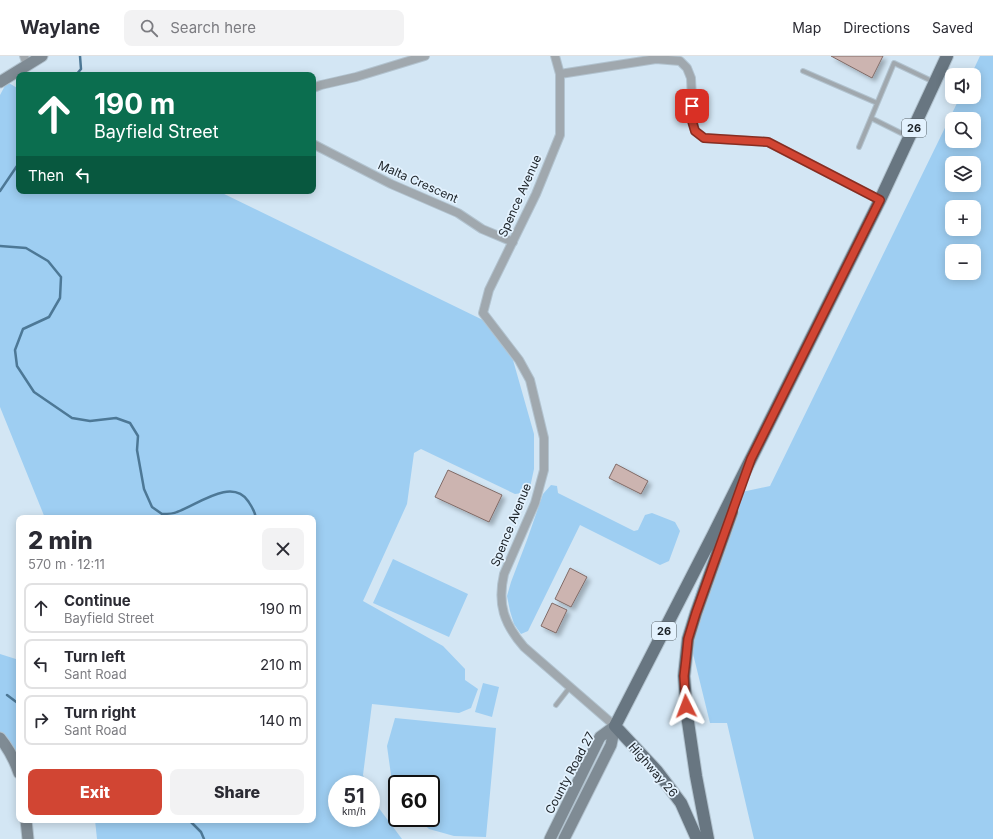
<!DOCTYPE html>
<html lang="en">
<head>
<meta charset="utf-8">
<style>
	:root { --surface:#fff; --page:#f2f2f3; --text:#2b2b33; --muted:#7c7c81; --line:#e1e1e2; --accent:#d14533 }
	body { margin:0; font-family:Inter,sans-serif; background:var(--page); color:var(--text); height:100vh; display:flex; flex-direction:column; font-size:15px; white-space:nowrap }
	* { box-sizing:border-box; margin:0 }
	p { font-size:13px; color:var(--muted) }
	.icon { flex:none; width:22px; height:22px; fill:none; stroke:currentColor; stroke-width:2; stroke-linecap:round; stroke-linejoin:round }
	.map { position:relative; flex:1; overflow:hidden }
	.sheet { position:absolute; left:16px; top:459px; width:300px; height:308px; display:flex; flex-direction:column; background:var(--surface); border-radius:8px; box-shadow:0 2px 10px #0003 }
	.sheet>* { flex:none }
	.guide { position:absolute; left:16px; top:16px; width:300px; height:122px; border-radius:8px; box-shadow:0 2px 10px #0003; background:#0b6e4f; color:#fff; overflow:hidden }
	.buttons { position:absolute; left:945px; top:12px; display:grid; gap:8px }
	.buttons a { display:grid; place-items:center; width:36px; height:36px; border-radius:8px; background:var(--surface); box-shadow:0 2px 10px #0003; font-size:20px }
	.speed { position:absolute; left:328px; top:719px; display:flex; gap:8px; font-size:20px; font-weight:700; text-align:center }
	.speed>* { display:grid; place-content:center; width:52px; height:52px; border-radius:50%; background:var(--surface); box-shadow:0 2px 10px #0003; line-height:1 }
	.speed small { font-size:10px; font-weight:400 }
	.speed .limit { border:2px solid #111; border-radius:6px; background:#fff; color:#111 }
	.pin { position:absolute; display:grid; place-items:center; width:34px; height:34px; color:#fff; margin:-17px; border-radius:8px; box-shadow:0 2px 6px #0006 }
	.me { position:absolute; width:44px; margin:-22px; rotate:357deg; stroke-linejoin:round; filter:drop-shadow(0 0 3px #0008) }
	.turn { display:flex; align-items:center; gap:14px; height:84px; padding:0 12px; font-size:18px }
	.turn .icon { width:52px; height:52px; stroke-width:2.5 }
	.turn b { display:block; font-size:28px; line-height:34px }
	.then { display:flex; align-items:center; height:38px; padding:0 12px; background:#0003; gap:8px; font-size:15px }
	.round { display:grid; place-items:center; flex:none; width:42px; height:42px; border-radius:8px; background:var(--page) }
	.head { display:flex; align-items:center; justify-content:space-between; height:68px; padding:0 12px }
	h1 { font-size:24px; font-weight:800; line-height:30px }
	.action { display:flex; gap:8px; margin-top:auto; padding:8px 12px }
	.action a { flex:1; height:46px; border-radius:8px; background:var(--accent); color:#fff; font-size:16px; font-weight:800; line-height:46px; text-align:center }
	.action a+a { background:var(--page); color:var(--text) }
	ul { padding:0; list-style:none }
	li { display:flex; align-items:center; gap:12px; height:50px; margin:0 8px 6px; padding:0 4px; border:2px solid var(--line); border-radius:8px }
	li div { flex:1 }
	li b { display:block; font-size:15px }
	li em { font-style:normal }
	header { display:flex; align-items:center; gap:24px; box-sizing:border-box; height:56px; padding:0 20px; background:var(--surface); border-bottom:1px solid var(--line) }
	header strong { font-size:19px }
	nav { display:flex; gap:22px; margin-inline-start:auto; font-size:14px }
	.search { width:280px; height:36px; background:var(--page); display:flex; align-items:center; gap:10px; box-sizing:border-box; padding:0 14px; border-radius:8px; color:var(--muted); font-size:15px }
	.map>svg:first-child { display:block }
	.green { fill:#9ecef2; fill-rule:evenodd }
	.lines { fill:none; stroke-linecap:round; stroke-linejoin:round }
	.stream { stroke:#4d7896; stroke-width:2.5 }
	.building { fill:#ccb4b0; stroke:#806b67; filter:url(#shadow) }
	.lane-casing { stroke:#b2c3cf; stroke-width:6 }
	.street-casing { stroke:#b2c3cf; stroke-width:10 }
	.secondary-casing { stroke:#b2c3cf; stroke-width:13 }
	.primary-casing { stroke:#b2c3cf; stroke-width:14 }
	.lane { stroke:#a0a8ae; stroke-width:4 }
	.street { stroke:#a0a8ae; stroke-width:8 }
	.secondary { stroke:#7f8b94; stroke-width:11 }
	.primary { stroke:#687681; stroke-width:12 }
	.route-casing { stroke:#882d21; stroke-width:10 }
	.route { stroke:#d14533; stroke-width:7 }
	.labels { text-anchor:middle; stroke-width:3.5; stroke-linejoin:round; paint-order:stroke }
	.shield { fill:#e3f2fe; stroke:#576067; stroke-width:1 }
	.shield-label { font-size:11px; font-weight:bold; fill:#1b2126 }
	.street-label { font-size:12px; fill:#1b2126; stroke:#e3f2fe }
</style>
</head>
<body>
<header>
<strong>Waylane</strong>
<div class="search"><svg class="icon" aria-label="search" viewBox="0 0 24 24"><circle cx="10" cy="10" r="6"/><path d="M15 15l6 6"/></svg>Search here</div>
<nav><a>Map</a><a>Directions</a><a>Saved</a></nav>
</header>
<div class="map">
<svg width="993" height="783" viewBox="0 0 993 783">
	<defs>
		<filter id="shadow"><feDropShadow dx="3.5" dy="3.5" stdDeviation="2" flood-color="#0004"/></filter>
	</defs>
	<rect width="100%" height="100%" fill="#d3e6f4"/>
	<path class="green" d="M 980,0 L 993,0 L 993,783 L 754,783 L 727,667 L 710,667 L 686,569 L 697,533 L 737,437 L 770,430 L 960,41 L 974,41 L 974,19 L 971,19 ZM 952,63 L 974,63 L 974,85 L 952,85 ZM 952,107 L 974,107 L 974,129 L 952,129 ZM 952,151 L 974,151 L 974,173 L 952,173 ZM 952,195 L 974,195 L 974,217 L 952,217 Z
		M 7,26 L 19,33 L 19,135 L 218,135 L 485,265 L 513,304 L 534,378 L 534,413 L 529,436 L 515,438 L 421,393 L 414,397 L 407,448 L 363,545 L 443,590 L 465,613 L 465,624 L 478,633 L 471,652 L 459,657 L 372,648 L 363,719 L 367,728 L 337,728 L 337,762 L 371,762 L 371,736 L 378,751 L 402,783 L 97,783 L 95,764 L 313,764 L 313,462 L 45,462 L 0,351 L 0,39 Z
		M 551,429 L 557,430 L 558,437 L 634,475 L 638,474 L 645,459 L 652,457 L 675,466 L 680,475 L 669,505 L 660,509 L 580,469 L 528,575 L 521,578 L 514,568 L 510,555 L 507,540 L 511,526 L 527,484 L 543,438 Z
		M 393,503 L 468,538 L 449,581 L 373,547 Z
		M 0,598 L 19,604 L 19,696 L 3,697 L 0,692 Z
		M 483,627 L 499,631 L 492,661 L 475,656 Z
		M 395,662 L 496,672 L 486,781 L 454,780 L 429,773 L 417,762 L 431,762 L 431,728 L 397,728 L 397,733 L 391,719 L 387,690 Z"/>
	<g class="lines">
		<path class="stream" d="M 76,19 L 81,13 L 80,0
			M 0,135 L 19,107
			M 0,190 L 26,192 L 48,205 L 61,221 L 60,242 L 49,261 L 23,273 L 15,294 L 17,310 L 34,336 L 72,362 L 90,365 L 116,362 L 130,367 L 138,380 L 137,394 L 144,433 L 152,451 L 162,458 C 167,458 173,458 177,456 C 197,449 232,421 248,445 C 252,451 255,455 256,462
			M 7,639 L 19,648
			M 189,764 L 201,776 L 204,783"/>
	</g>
	<path class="building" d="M 831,0 L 883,0 L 872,22 Z
		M 616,408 L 648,425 L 641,438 L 609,422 Z
		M 448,414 L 502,439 L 489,466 L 435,441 Z
		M 570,512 L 587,521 L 571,551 L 555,543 Z
		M 552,547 L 567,554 L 556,577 L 541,570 Z"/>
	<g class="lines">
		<g class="lane-casing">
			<path id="lane" d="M 803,15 L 877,47
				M 871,62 L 907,80
				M 859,91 L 894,7 L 934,26
				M 556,649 L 570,631"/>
		</g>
		<g class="street-casing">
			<path id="street" d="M 24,0 L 27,9
				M 555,0 L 560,18 L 560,79 L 536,138 L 489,234 L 483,257 L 519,304 L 530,324 L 544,382 L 544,414 L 535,447 L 504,518 C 497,548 504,568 524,591 L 615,670
				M 560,18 L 656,3 L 680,5 L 687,12 L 691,22 L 693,65 L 695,75 L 704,82 L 768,86 L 880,144
				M 313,32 L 321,29 L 356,21 L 425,0
				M 313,88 L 391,128 L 458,157 L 482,173 L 513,186"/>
		</g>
		<g class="secondary-casing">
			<path id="secondary" d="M 0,26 L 42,0
				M 0,682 C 8,692 15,705 19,717
				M 26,764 L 28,783
				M 550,783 L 600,681 L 615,670
				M 564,783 L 611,689 L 615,670"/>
		</g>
		<g class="primary-casing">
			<path id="primary" d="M 697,783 L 681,747 L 657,715 L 615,670 L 713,479 L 880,144 L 947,0
				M 708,783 L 696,720 L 687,659 L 684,620 L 688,583 L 696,557 L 732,456"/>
		</g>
		<use href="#lane" class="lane"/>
		<use href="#street" class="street"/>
		<use href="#secondary" class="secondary"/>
		<use href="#primary" class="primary"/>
	</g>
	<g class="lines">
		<g class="route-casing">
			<path id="route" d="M 686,650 L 684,620 L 686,603 L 688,583 L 696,557 L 751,403 L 880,144 L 768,86 L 704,82 L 695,75 L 692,65 L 692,50"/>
		</g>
		<use href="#route" class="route"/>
	</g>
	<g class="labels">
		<g class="shield">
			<rect x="902" y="63" width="24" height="18" rx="3"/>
			<rect x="652" y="566" width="24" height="18" rx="3"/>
		</g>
		<g class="shield-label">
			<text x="914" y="76">26</text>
			<text x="664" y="579">26</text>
		</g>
		<g class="street-label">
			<text transform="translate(418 126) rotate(24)" y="4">Malta Crescent</text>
			<text transform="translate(520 140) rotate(-66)" y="4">Spence Avenue</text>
			<text transform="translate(511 469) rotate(-68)" y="4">Spence Avenue</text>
			<text transform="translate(653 714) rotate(49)" y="4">Highway 26</text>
			<text transform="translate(570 717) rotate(-62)" y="4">County Road 27</text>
		</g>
	</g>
</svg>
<div class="buttons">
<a><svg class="icon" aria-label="sound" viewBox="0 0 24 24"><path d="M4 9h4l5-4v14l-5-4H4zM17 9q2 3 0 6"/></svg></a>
<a><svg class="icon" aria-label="search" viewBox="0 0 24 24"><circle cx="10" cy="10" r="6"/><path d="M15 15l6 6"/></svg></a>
<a><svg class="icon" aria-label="layers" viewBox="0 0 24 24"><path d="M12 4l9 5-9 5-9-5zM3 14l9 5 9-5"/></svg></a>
<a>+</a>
<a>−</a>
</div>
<div class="speed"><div>51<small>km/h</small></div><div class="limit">60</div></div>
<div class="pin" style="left:692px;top:50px;background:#d93025"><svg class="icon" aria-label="arrive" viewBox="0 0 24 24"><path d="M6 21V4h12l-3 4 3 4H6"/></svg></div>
<svg class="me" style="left:686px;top:650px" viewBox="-20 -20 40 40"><path d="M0-17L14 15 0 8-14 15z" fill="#d14533" stroke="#fff" stroke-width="4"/></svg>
<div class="guide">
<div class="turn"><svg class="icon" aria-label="ahead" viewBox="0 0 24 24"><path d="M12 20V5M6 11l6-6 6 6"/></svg><div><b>190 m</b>Bayfield Street</div></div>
<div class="then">Then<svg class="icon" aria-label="left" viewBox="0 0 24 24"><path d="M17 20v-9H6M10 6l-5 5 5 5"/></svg></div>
</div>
<section class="sheet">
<div class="head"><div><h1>2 min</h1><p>570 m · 12:11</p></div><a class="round"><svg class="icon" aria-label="close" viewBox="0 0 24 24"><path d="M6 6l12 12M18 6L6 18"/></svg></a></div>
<ul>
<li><svg class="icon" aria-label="ahead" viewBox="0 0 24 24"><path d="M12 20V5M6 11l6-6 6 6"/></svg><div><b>Continue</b><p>Bayfield Street</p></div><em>190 m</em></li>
<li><svg class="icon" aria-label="left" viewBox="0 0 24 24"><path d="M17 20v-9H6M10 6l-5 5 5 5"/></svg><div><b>Turn left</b><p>Sant Road</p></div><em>210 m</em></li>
<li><svg class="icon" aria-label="right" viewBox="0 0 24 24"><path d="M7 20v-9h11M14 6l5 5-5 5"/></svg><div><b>Turn right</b><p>Sant Road</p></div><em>140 m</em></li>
</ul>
<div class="action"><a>Exit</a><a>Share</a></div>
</section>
</div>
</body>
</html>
